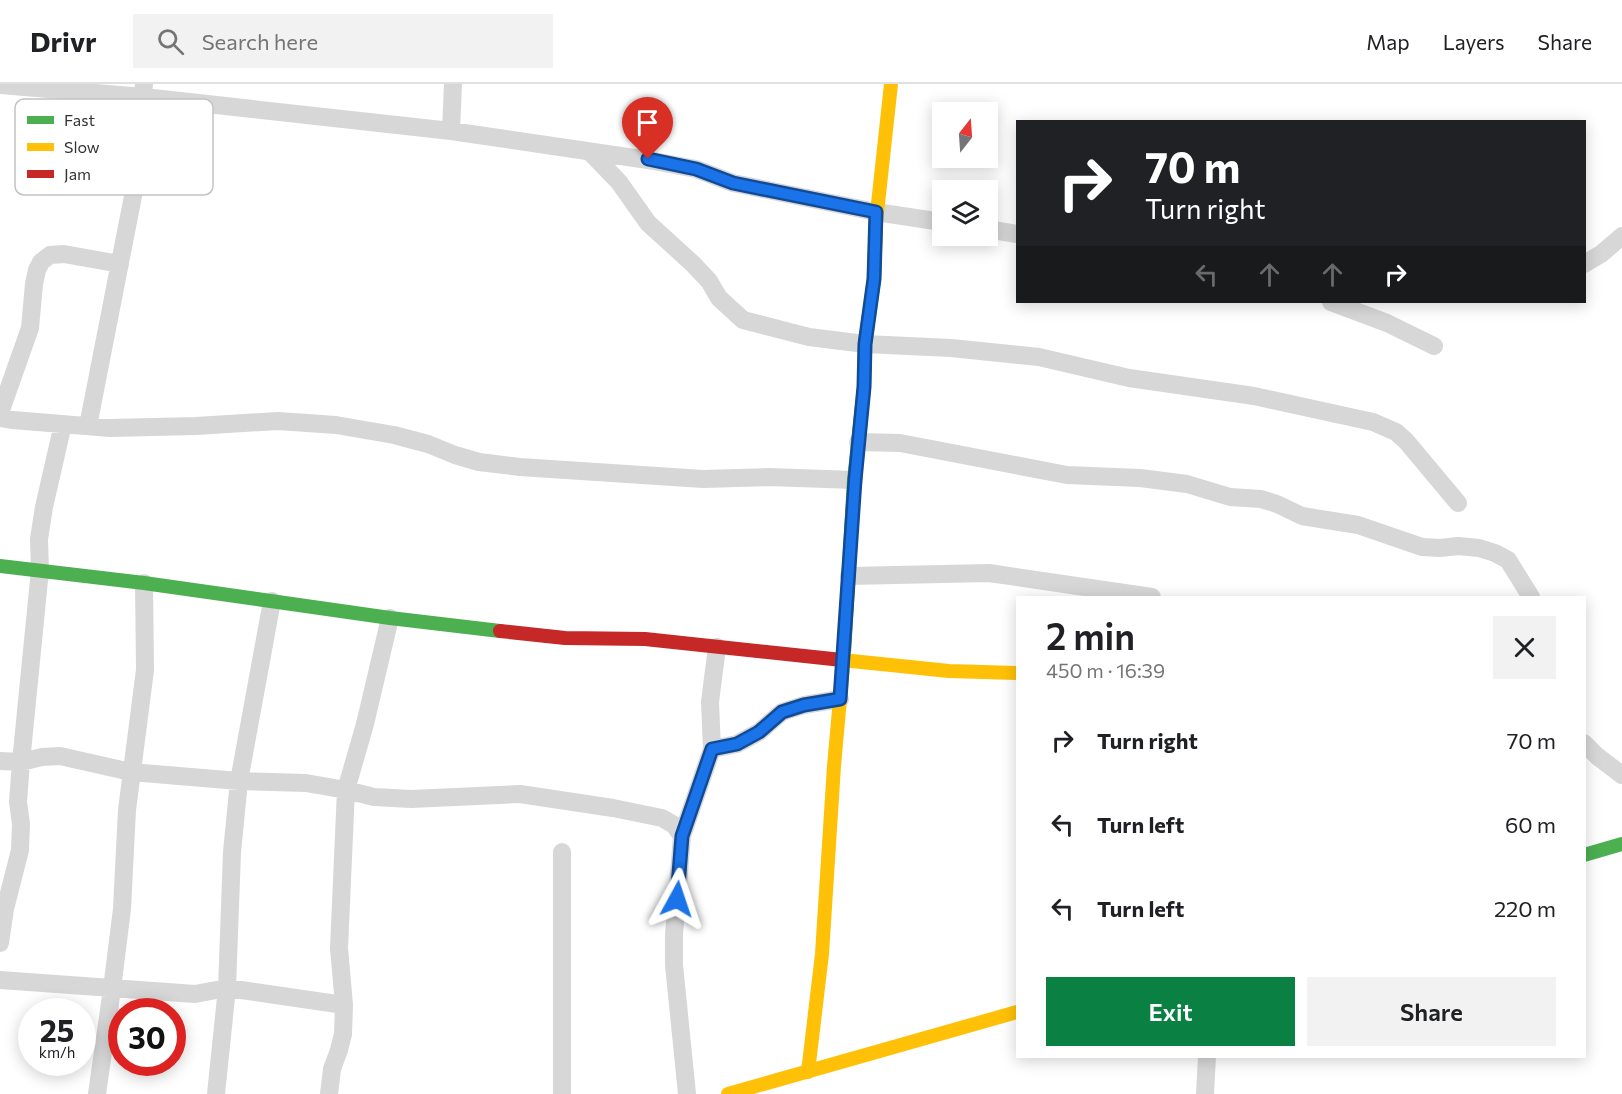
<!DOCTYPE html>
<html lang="en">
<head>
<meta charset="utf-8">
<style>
	:root { --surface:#fff; --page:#f2f2f2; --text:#202124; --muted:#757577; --line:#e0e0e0; --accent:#0b8043 }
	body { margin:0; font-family:Commissioner,sans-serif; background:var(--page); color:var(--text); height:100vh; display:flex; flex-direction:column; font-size:22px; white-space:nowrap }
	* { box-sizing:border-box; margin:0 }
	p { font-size:20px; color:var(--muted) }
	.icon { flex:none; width:33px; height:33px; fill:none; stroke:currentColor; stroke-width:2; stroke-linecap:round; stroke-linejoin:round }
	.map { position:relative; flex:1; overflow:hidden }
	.sheet { position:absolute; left:1016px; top:512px; width:570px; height:462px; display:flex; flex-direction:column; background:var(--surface); border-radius:0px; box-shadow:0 3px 15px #0003 }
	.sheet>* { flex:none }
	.banner { position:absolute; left:1016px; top:36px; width:570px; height:183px; border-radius:0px; box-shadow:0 3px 15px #0003; background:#202124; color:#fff; overflow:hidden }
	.needle { width:39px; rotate:17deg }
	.buttons { position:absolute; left:932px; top:18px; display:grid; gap:12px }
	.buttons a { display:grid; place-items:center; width:66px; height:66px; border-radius:0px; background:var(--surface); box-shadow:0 3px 15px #0003; font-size:30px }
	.speed { position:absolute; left:18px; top:914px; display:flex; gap:12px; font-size:30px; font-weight:700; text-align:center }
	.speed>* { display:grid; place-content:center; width:78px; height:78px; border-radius:50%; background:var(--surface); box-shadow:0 3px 15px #0003; line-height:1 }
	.speed small { font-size:15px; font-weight:400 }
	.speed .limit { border:9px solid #d22; background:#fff; color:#111 }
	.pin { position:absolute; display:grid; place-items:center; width:51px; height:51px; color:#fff; margin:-62px -26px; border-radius:50% 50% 50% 0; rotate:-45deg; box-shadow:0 0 6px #0007 }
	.pin .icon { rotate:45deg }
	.me { position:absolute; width:66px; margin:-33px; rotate:5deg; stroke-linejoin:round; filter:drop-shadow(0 0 4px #0008) }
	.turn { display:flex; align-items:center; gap:21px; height:126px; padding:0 30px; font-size:27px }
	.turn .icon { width:78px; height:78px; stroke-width:2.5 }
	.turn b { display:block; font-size:42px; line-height:51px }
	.lanes { display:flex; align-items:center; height:57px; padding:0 30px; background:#0003; justify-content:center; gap:30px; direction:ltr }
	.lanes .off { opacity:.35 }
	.round { display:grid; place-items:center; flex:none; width:63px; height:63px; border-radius:0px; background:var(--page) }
	.headline { display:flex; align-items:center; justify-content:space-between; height:102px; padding:0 30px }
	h1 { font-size:36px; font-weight:600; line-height:45px }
	.button { display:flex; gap:12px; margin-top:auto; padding:12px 30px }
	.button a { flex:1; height:69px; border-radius:0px; background:var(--accent); color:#fff; font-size:24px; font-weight:600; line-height:69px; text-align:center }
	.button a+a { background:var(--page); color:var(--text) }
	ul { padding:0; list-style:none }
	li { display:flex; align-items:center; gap:18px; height:84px; padding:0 30px }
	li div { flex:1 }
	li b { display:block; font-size:22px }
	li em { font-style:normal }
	header { display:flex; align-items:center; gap:36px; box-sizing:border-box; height:84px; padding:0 30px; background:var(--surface); border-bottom:2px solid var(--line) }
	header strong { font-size:28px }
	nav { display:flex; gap:33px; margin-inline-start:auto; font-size:21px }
	.search { width:420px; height:54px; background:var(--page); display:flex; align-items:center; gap:15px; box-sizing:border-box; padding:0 21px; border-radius:0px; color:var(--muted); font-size:22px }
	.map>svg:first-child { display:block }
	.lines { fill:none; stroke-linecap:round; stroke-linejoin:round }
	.street { stroke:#d7d7d7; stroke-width:18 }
	.fast { stroke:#4caf50; stroke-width:14 }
	.slow { stroke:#ffc107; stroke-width:14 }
	.jam { stroke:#c62828; stroke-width:14 }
	.route-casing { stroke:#114b97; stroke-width:15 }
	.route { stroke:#1a73e8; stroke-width:10 }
	.key { fill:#fff; stroke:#c2c2c2; stroke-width:1.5 }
	.key-label { font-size:16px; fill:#333 }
</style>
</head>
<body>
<header>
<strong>Drivr</strong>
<div class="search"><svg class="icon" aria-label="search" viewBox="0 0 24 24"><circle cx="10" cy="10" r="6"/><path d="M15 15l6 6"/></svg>Search here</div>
<nav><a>Map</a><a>Layers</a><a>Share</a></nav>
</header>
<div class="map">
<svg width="1622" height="1010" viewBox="0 0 1622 1010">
	<rect width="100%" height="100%" fill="#fff"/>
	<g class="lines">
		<path class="street" d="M 0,1 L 144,13 L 451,47 L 648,76 L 696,85 L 733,99 L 876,128 L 942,138
			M 451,47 L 453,0
			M 590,68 L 619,98 L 648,139 L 693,180 L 709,197 L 719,214 L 743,236 L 809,253 L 865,260 L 951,264 L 1039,273 L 1129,294 L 1254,312 L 1373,338 L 1396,348 L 1406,357 L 1458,419
			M 987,145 L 1017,150
			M 1584,180 L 1601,170 L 1622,152
			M 1331,218 L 1387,239 L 1434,262
			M 0,329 L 30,244 L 34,200 L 37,186 L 41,178 L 50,171 L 64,170 L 120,180
			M 0,334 L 13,336 L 110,344 L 196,342 L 278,337 L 336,341 L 394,351 L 428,360 L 455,371 L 479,378 L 520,383 L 703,395 L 769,393 L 854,396
			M 88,342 L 134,107 L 144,0
			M 858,358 L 900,359 L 1067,391 L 1140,394 L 1187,400 L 1230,413 L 1261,415 L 1277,420 L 1302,432 L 1358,441 L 1422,463 L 1440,464 L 1458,462 L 1479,464 L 1495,469 L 1508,476 L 1531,513
			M 849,492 L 989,489 L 1152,513
			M 1584,659 L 1597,672 L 1622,691
			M 712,665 L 737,660 L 759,648 L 782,628 L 804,621 L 840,615
			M 0,677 L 21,678 L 42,673 L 60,672 L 131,688 L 239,697 L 306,699 L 346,706 L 374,713 L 411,715 L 520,710 L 613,724 L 662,734 L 674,741 L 682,752
			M 562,768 L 562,1010
			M 0,859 L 5,825 L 20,766 L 21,740 L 18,718 L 21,678 L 40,486 L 39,455 L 44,423 L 63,340
			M 0,896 L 195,910 L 227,904 L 344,921
			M 97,1010 L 112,905 L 122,825 L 127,726 L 145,586 L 144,499
			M 216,1010 L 227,904 L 232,768 L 239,697 L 272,517
			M 329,1010 L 332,985 L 339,966 L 343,950 L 344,921 L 339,864 L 346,706 L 365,640 L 390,534
			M 687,1010 L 674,881 L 674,851 L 682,752 L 712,665 L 710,618 L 717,563
			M 1205,1010 L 1207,972"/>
		<path class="fast" d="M 0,482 L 144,499 L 390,534 L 500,547
			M 844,570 L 854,396 L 864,303 L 865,260 L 874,195 L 876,138
			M 1584,771 L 1622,760"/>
		<path class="slow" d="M 876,138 L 891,0
			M 842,576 L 949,587 L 1017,589
			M 808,988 L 822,870 L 834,682 L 844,570
			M 728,1010 L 1017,928"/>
		<path class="jam" d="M 500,547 L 565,554 L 645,555 L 842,576"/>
	</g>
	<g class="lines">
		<g class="route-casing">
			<path id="route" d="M 648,75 L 696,85 L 733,99 L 876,128 L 874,195 L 865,260 L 864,303 L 855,396 L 840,615 L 804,621 L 782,628 L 759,648 L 737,660 L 712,665 L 682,752 L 677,815"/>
		</g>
		<use href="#route" class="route"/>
	</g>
	<rect x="15" y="15" width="198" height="96" rx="9" class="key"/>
	<rect x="27" y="32" width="27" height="8" fill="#4caf50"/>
	<rect x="27" y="59" width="27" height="8" fill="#ffc107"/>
	<rect x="27" y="86" width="27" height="8" fill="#c62828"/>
	<g class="key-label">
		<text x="64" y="42">Fast</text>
		<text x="64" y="69">Slow</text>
		<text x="64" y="96">Jam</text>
	</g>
</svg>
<div class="buttons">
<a><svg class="needle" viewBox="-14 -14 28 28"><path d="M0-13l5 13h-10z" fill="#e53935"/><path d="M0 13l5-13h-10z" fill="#757577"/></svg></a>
<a><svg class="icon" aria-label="layers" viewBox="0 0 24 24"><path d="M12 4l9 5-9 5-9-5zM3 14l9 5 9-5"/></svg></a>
</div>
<div class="speed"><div>25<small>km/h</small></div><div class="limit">30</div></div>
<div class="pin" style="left:648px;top:75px;background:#d93025"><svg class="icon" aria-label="arrive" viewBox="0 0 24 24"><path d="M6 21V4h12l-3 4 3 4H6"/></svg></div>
<svg class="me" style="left:677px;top:815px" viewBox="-20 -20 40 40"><path d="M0-17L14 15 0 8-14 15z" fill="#1a73e8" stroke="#fff" stroke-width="4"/></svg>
<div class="banner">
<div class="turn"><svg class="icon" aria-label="right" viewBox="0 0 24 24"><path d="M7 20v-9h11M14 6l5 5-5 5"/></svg><div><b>70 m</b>Turn right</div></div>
<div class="lanes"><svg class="icon off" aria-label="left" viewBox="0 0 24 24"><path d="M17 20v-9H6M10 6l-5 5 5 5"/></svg><svg class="icon off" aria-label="ahead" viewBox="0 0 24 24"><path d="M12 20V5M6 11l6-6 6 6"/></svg><svg class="icon off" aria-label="ahead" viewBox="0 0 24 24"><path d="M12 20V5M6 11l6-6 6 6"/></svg><svg class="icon" aria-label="right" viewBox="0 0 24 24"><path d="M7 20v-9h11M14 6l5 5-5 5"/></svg></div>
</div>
<section class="sheet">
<div class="headline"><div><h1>2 min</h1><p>450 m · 16:39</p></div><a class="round"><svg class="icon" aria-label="close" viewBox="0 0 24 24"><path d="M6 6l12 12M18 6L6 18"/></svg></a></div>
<ul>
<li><svg class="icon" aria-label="right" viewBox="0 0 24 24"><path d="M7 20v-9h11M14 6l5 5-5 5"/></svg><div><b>Turn right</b></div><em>70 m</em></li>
<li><svg class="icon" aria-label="left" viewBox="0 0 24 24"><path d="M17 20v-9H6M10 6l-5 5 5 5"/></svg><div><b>Turn left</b></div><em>60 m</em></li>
<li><svg class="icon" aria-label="left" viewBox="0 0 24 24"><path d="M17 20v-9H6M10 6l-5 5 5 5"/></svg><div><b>Turn left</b></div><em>220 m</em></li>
</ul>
<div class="button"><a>Exit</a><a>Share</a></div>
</section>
</div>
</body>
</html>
